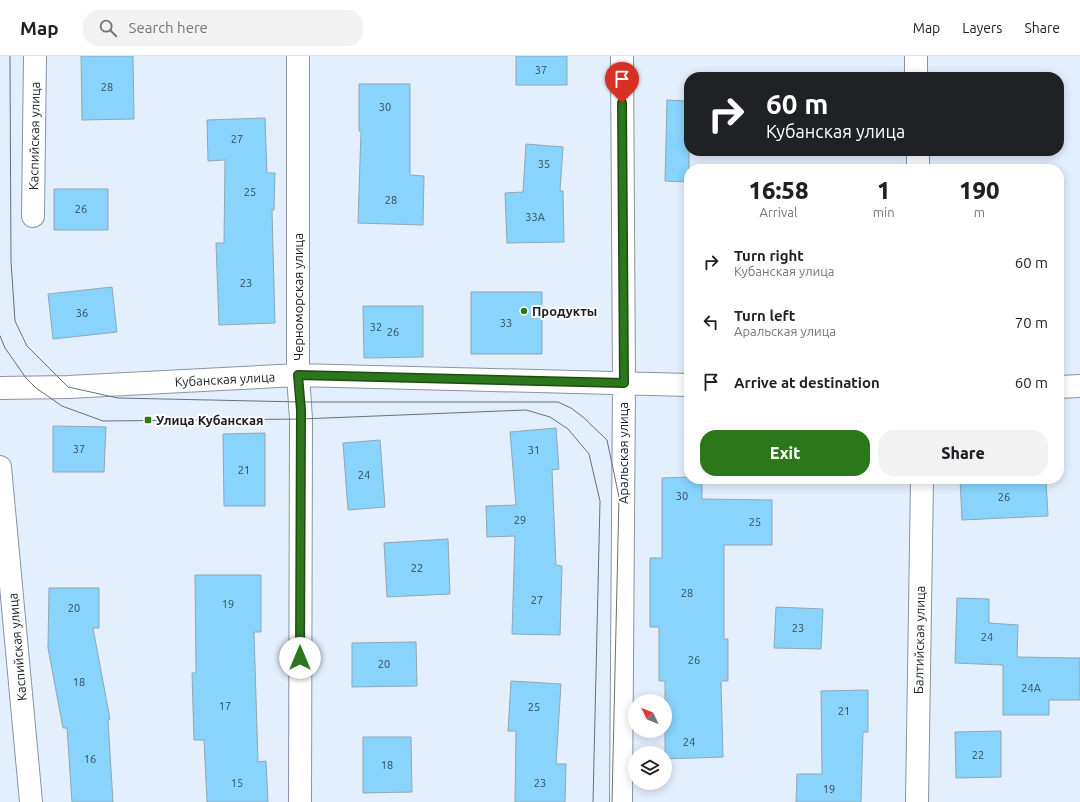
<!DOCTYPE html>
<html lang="en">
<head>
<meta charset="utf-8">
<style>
	:root { --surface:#fff; --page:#f2f2f2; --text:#202124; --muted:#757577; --line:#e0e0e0; --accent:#2c761c }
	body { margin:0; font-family:Ubuntu,sans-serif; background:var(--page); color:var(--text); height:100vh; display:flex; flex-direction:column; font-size:15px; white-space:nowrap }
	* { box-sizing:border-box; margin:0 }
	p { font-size:13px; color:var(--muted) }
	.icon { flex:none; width:22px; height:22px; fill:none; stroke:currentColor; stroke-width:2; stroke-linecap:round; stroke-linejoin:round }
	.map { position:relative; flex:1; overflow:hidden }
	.side { position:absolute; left:684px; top:108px; width:380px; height:320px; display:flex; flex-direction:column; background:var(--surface); border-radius:16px; box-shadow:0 2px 10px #0003 }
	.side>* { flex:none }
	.guide { position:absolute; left:684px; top:16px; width:380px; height:84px; border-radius:16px; box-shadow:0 2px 10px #0003; background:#202124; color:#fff; overflow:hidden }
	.needle { width:26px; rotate:313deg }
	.buttons { position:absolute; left:628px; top:638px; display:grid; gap:8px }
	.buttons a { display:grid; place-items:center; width:44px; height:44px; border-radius:50%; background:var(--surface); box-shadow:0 2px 10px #0003; font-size:20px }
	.pin { position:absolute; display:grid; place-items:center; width:34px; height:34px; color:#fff; margin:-41px -17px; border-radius:50% 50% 50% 0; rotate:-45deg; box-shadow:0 0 4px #0007 }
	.pin .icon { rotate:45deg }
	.me { position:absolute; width:44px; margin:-22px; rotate:0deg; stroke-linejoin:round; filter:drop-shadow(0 0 3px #0008) }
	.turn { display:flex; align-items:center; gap:14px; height:84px; padding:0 16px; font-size:18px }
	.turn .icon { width:52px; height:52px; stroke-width:2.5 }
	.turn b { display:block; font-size:28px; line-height:34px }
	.eta { display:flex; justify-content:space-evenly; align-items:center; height:68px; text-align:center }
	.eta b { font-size:24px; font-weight:800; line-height:28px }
	.button { display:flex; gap:8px; margin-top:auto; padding:8px 16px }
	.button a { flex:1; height:46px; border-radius:16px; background:var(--accent); color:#fff; font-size:16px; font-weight:800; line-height:46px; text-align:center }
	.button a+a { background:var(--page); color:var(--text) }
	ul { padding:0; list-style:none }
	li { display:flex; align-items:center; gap:12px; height:60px; padding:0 16px }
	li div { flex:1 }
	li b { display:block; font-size:15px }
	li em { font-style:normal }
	header { display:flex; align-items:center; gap:24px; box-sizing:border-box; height:56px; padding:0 20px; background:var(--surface); border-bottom:1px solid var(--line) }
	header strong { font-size:19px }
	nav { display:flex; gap:22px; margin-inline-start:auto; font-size:14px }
	.search { width:280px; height:36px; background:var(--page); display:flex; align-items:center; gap:10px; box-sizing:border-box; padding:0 14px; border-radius:16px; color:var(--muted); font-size:15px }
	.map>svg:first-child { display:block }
	.building { fill:#88d4fc; stroke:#91a7b3 }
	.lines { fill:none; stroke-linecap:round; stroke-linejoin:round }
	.minor-casing { stroke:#8894a6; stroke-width:24 }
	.minor { stroke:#fff; stroke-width:22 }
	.tram { stroke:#69707a; stroke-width:1 }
	.route-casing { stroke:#1d4d12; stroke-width:10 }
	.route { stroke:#2c761c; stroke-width:7 }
	.poi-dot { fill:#2c761c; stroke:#fff; stroke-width:1.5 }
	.labels { text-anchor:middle; stroke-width:4; stroke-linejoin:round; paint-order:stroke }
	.number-label { font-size:11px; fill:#334a59 }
	.street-label { font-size:13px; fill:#171c23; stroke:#fff }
	.poi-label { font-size:13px; font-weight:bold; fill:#171c23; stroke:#fff; text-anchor:start }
</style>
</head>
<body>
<header>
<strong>Map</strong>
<div class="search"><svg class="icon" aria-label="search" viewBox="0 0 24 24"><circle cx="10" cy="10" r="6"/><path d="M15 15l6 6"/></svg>Search here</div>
<nav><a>Map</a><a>Layers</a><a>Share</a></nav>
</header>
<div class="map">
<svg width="1080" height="746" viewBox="0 0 1080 746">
	<rect width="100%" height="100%" fill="#e4effe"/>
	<path class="building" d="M 81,0 L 133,0 L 134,63 L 82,64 Z
		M 516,0 L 567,0 L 567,29 L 516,29 Z
		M 359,28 L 410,28 L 410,119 L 424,120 L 423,169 L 358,167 L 361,75 L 359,75 Z
		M 667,44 L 689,45 L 689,126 L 665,125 Z
		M 265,62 L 267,117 L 275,117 L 274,154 L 272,154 L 275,267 L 219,269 L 216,187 L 224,187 L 225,104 L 208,105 L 207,64 Z
		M 526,88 L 563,91 L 560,135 L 563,135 L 564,186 L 507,187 L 505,137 L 523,136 Z
		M 54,133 L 108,133 L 108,174 L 54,174 Z
		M 112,231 L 117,276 L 53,283 L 48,238 Z
		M 471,236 L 542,236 L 542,298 L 471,298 Z
		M 363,250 L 423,250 L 423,301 L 364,302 Z
		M 53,370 L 106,371 L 104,416 L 53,416 Z
		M 556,372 L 559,413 L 552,414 L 556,509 L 562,510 L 560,579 L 512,578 L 515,480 L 487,481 L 486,450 L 516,449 L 510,376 Z
		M 265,377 L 265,450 L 224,450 L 223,378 Z
		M 380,384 L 385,451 L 348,454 L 343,387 Z
		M 689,421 L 689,423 L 702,423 L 702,443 L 772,444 L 772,489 L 724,489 L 724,583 L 728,583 L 728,625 L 721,625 L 723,701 L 665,703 L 665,625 L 659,625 L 659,571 L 650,571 L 650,502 L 662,502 L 662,422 Z
		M 960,423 L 1046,423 L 1048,460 L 962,464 Z
		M 448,483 L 450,538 L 387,541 L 384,487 Z
		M 195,519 L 261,519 L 261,576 L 254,576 L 258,706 L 266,705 L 268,746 L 207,746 L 204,684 L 194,684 L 192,617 L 196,617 Z
		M 49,532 L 99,532 L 99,572 L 93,572 L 110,663 L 108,664 L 113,746 L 72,746 L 67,672 L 63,672 L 48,592 Z
		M 957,542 L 989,543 L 989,567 L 1018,569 L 1017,601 L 1080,602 L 1080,644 L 1049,644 L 1049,659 L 1003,659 L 1003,609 L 955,607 Z
		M 776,551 L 823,553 L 821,593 L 774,592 Z
		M 416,586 L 417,630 L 352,631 L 352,587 Z
		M 511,625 L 561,628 L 556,708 L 566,708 L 565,746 L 515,746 L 516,675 L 508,675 Z
		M 868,634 L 868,676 L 863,676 L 861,746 L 796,746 L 797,718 L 822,718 L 821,635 Z
		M 1001,675 L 1001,721 L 956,722 L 955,676 Z
		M 363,681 L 411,681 L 412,736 L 363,737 Z"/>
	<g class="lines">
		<g class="minor-casing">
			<path id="minor" d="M 298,0 L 298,319 L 301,363 L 300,746
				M 916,0 L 916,21
				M 918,95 L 918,113
				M 33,160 L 35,0
				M 1059,331 L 1080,330
				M 0,332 L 68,331 L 298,319 L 689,329
				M 0,411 L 31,746
				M 621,746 L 624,327 L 622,0
				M 917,746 L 922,423"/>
		</g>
		<use href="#minor" class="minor"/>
		<path class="tram" d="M 10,0 L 11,205 L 15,265 L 27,290 L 68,331 L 118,342 L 301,346 L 558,346 L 571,352 L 583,361 L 607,384 L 619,441 L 612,746
			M 0,280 L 5,292 L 26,322 L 36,332 L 62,350 L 103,365 L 301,363 L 526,354 L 550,361 L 568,373 L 589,398 L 600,445 L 593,746"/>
	</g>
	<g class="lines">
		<g class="route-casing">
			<path id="route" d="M 300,602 L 301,354 L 298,319 L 624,327 L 622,47"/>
		</g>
		<use href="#route" class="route"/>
	</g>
	<g class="poi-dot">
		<circle cx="524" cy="255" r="4"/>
		<rect x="144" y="360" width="8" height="8" rx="2"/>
	</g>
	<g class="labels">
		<g class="number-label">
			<text x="541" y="18">37</text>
			<text x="107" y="35">28</text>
			<text x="385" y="55">30</text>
			<text x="237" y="87">27</text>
			<text x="544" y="112">35</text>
			<text x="250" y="140">25</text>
			<text x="391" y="148">28</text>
			<text x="81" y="157">26</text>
			<text x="535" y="165">33А</text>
			<text x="246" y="231">23</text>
			<text x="82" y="261">36</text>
			<text x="506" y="271">33</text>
			<text x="376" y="275">32</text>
			<text x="393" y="280">26</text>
			<text x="79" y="397">37</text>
			<text x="534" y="398">31</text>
			<text x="244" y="418">21</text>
			<text x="364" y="423">24</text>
			<text x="682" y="444">30</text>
			<text x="1004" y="445">26</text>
			<text x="520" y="468">29</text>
			<text x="755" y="470">25</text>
			<text x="417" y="516">22</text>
			<text x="687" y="541">28</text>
			<text x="537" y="548">27</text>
			<text x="228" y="552">19</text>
			<text x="74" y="556">20</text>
			<text x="798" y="576">23</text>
			<text x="987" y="585">24</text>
			<text x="694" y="608">26</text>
			<text x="384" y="612">20</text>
			<text x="79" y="630">18</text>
			<text x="1031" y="636">24А</text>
			<text x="225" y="654">17</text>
			<text x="534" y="655">25</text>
			<text x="844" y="659">21</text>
			<text x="689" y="690">24</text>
			<text x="978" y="703">22</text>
			<text x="90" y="707">16</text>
			<text x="387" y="713">18</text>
			<text x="237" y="731">15</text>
			<text x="540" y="731">23</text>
			<text x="829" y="737">19</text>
		</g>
		<g class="street-label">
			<text transform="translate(34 80) rotate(-89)" y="5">Каспийская улица</text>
			<text transform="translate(298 241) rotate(-90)" y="5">Черноморская улица</text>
			<text transform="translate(225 323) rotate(-3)" y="5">Кубанская улица</text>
			<text transform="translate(623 397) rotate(-90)" y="5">Аральская улица</text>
			<text transform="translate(919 584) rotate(-89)" y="5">Балтийская улица</text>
			<text transform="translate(17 591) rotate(-95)" y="5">Каспийская улица</text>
		</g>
		<g class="poi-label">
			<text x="532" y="260">Продукты</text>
			<text x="156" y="369">Улица Кубанская</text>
		</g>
	</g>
</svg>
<div class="buttons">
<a><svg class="needle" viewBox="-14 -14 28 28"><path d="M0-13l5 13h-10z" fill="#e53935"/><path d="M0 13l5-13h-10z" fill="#757577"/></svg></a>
<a><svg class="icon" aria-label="layers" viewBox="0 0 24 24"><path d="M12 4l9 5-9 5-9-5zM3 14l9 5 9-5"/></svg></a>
</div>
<div class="pin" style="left:622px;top:47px;background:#d93025"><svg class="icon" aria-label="arrive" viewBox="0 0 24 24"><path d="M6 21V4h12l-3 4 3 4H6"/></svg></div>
<svg class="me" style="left:300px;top:602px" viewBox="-20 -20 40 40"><circle r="19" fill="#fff"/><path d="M0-13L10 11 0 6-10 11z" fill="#2c761c"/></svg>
<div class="guide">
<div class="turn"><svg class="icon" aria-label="right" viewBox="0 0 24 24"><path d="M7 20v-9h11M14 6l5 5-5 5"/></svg><div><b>60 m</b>Кубанская улица</div></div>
</div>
<section class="side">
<div class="eta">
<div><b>16:58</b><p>Arrival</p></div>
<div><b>1</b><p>min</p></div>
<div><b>190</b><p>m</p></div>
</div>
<ul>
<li><svg class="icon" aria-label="right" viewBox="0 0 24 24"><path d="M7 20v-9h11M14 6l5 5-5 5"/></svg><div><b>Turn right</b><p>Кубанская улица</p></div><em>60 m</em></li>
<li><svg class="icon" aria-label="left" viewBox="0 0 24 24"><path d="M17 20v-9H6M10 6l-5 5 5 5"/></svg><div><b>Turn left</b><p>Аральская улица</p></div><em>70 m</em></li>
<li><svg class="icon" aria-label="arrive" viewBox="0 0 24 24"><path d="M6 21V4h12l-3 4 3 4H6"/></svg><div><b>Arrive at destination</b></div><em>60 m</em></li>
</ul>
<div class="button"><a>Exit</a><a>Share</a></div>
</section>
</div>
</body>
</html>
